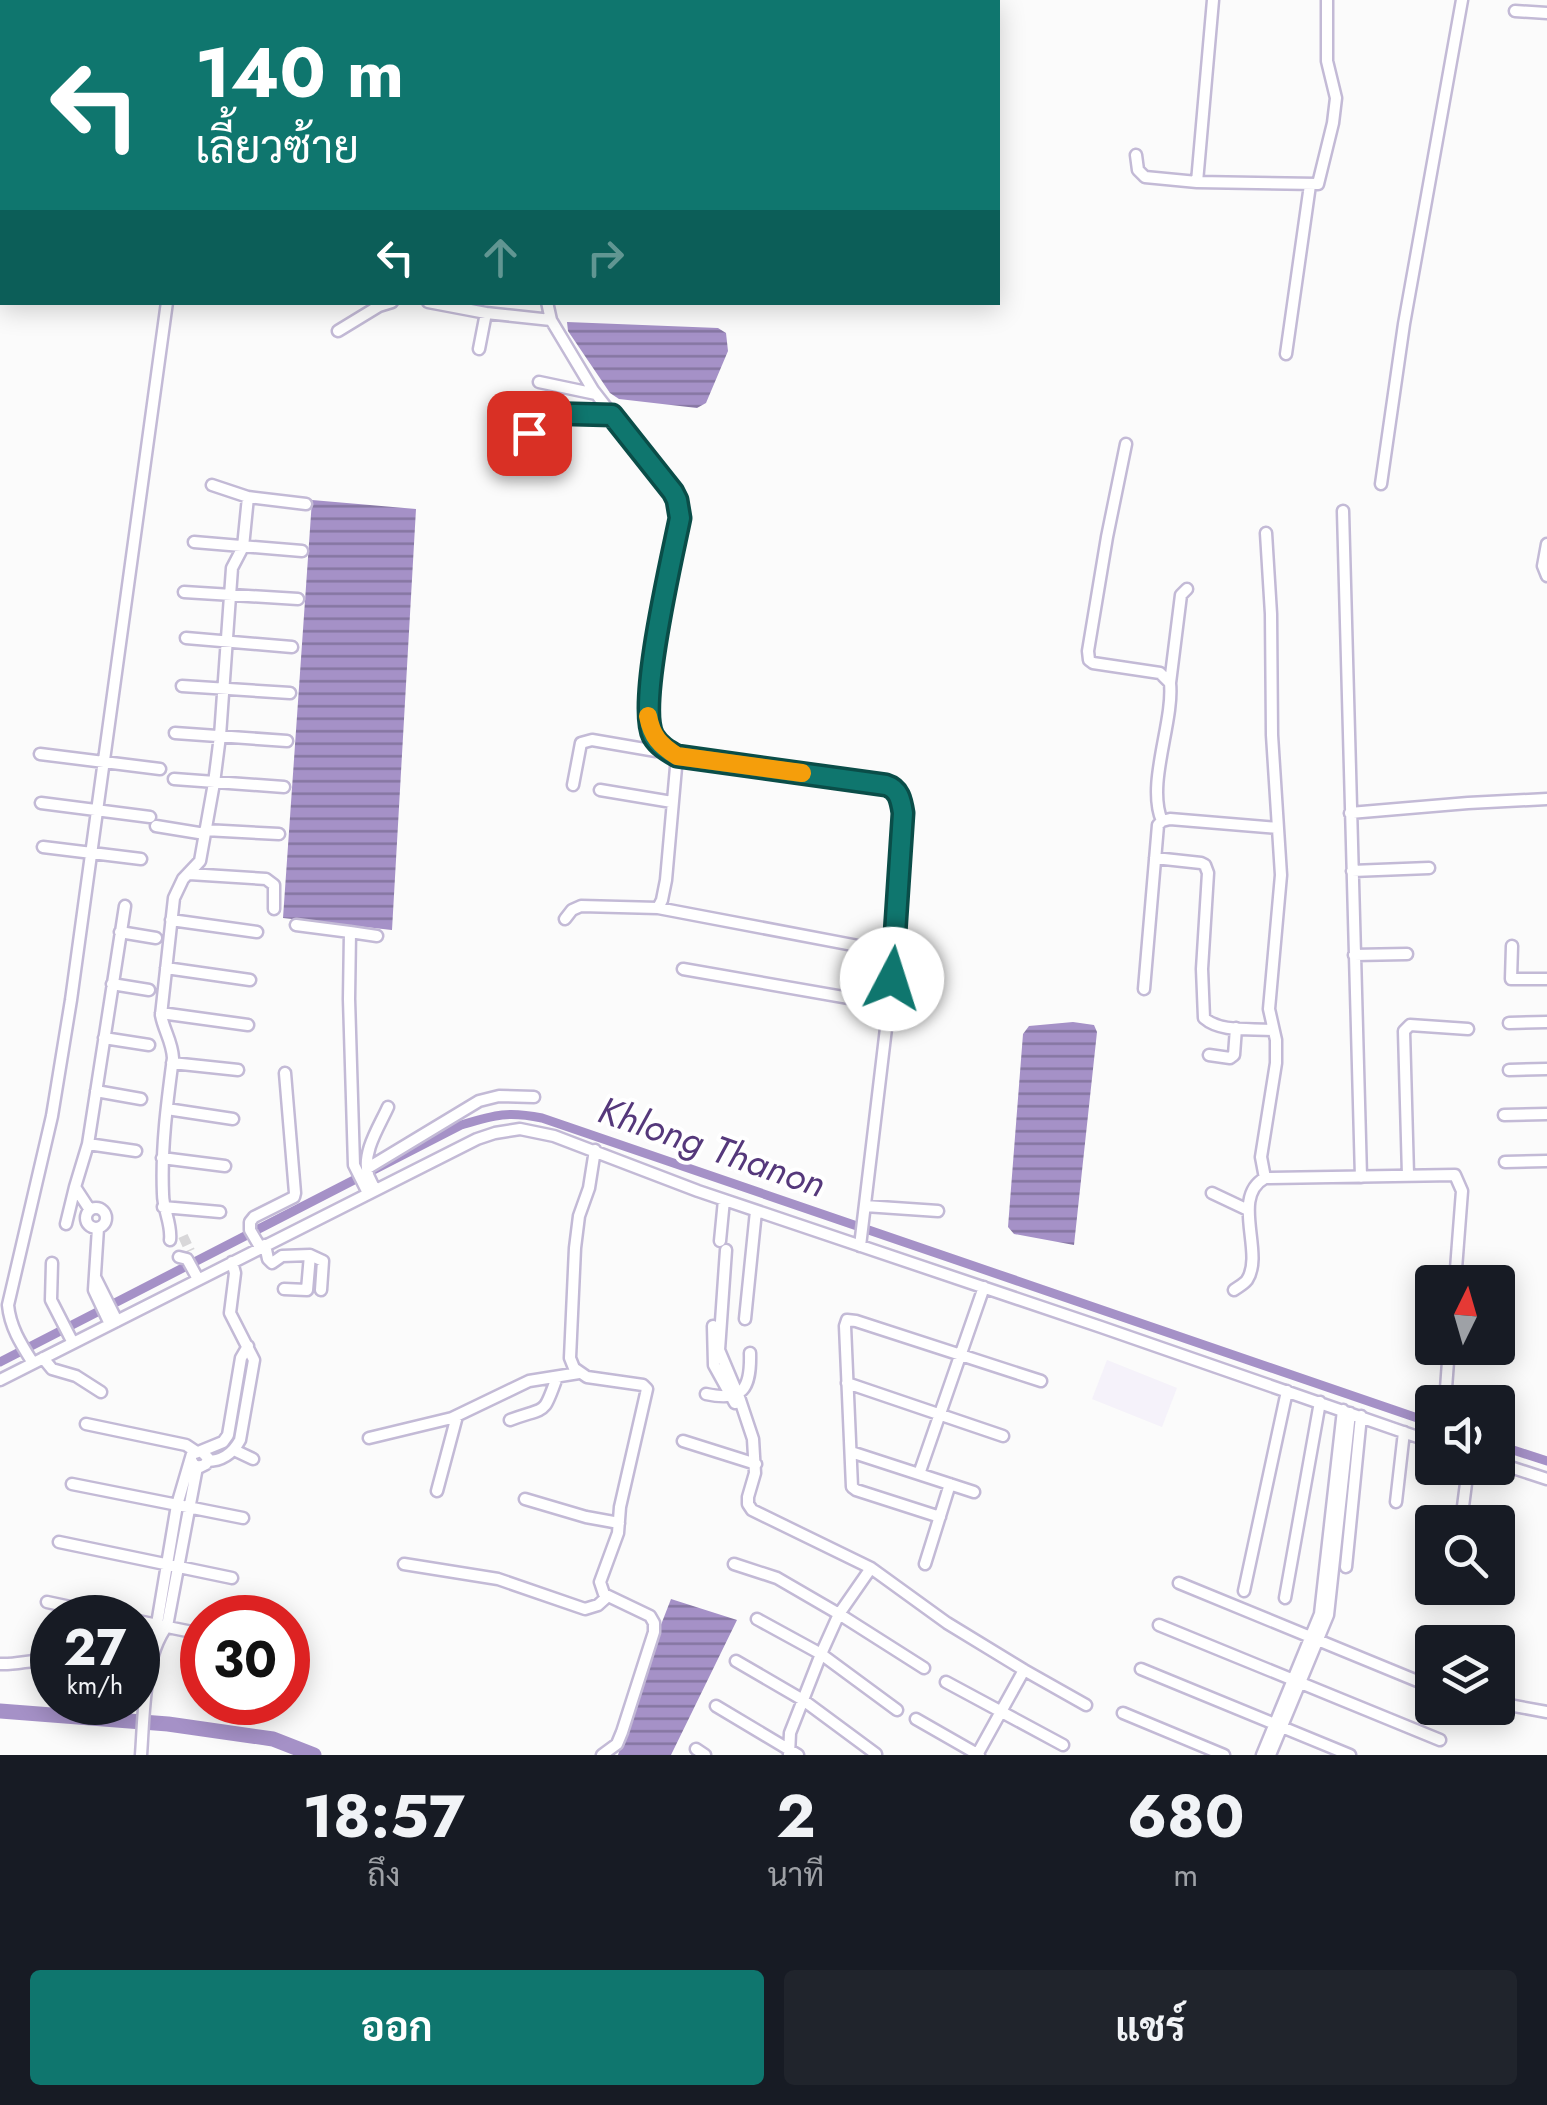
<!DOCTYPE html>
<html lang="th">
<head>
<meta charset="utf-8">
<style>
	:root { --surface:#171b24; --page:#20242c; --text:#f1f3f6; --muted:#9ea1a6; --accent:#0f766e }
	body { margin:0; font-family:Jost,Sarabun,sans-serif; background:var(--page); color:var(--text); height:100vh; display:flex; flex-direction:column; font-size:38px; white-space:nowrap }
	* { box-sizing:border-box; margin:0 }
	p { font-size:32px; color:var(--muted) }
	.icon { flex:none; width:55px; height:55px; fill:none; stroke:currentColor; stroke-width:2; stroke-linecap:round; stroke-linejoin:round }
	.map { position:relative; height:1755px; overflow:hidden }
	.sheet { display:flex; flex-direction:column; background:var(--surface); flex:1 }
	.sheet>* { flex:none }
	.guide { position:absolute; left:0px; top:0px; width:1000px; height:305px; box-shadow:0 5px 25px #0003; background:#0f766e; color:#fff; overflow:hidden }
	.needle { width:65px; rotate:5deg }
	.tools { position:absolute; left:1415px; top:1265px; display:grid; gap:20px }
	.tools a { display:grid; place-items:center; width:100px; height:100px; border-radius:10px; background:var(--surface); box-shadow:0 5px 25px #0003; font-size:50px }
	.speed { position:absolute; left:30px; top:1595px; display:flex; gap:20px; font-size:50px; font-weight:700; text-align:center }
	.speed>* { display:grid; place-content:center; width:130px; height:130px; border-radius:50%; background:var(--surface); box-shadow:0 5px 25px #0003; line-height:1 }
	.speed small { font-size:25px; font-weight:400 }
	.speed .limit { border:15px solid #d22; background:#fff; color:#111 }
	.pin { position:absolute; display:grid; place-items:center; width:85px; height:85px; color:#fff; margin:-42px; border-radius:20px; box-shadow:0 5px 15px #0006 }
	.me { position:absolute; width:110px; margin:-55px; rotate:5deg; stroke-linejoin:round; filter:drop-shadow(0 0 8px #0008) }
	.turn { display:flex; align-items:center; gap:35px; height:210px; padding:0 30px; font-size:45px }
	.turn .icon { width:130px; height:130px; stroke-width:2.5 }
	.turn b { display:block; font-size:70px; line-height:85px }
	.lanes { display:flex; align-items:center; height:95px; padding:0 30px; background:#0003; justify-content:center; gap:50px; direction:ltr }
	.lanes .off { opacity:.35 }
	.eta { display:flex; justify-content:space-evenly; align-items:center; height:170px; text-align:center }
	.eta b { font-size:60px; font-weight:700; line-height:70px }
	.action { display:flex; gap:20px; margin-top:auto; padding:20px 30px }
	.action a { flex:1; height:115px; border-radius:10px; background:var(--accent); color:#fff; font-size:40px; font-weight:700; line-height:115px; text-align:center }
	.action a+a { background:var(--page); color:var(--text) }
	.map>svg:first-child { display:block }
	.built { fill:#f5f2fa }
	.water { fill:url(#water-rules) }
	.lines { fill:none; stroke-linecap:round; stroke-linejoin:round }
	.canal { stroke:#a591c7; stroke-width:9 }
	.river { stroke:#a591c7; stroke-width:15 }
	.minor-tunnel { stroke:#d8d7d9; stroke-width:10; stroke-dasharray:10 5; stroke-linecap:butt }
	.minor-casing { stroke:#c3bad6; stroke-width:15 }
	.minor { stroke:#fff; stroke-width:10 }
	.route-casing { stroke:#0a4d48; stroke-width:25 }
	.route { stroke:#0f766e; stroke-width:18 }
	.slow { stroke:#f59e0b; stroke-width:18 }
	.labels { text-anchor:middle; stroke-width:8; stroke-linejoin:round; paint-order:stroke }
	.water-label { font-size:38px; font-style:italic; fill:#55387b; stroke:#fff }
</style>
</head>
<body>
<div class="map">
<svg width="1547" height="1755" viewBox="0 0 1547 1755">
	<defs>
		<pattern id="water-rules" width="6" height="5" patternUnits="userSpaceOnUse" patternTransform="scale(2.5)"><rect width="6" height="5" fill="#a591c7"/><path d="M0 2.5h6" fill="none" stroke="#8575a1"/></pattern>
	</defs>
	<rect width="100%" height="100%" fill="#fbfbfb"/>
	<path class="built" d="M 1107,1360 L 1177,1388 L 1162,1427 L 1092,1399 Z"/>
	<path class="water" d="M 567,322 L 718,328 L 726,333 L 728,351 L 706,403 L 697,408 L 619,399 L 610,393 L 568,331 Z
		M 312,500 L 416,509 L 392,930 L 283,918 Z
		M 1073,1022 L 1094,1025 L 1097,1032 L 1074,1245 L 1014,1234 L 1008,1227 L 1023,1034 L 1029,1026 Z
		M 671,1599 L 737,1620 L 671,1755 L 618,1755 L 650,1653 Z"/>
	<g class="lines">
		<path class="canal" d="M 142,0 L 151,2
			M 199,2 L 202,0
			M 0,1362 L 461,1125 C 495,1115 507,1111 542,1118 L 1432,1423
			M 1498,1445 L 1547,1461"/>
		<path class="river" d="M 0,1711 L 168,1724 L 273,1739 L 314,1755"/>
		<path class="minor-tunnel" d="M 183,1236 L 190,1251"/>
		<g class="minor-casing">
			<path id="minor" d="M 65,0 L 87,2
				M 323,0 L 324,2
				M 222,2 L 225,0
				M 576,2 L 576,0
				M 1515,11 L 1547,13
				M 1136,155 L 1138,170 L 1145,177 L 1197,182 L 1318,184 L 1333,123 L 1336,98 L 1327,61 L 1327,0
				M 1197,182 L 1213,0
				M 428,302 L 486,313 L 551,320
				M 547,302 L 551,320 L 593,390 L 673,493 L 677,500 L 680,518 C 672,558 637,705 654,736 C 659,746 668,751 677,756 L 886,785 C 899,789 901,800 903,813 L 895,953 L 860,1246
				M 338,331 L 379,306 L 392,302
				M 479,349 L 486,313
				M 1286,354 L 1310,185
				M 539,382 L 596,394
				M 529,433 L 530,418 L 537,413 L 612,415
				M 1126,444 L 1107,537 L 1088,651 L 1089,660 L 1093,663 L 1160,673 L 1170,683 C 1174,722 1146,784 1162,821
				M 1381,484 L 1404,324 L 1462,0
				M 212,485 L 248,497 L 306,504
				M 1343,511 L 1361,1177
				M 194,542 L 302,551
				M 1547,544 L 1543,566 L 1547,576
				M 184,592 L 298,599
				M 186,638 L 292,647
				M 1170,683 L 1181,595 L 1187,589
				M 182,686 L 290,693
				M 175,733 L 287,741
				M 40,754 L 160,769
				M 174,779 L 284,787
				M 573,785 L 581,743 L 592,740 L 656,751 L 664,748
				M 600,790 L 672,802
				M 41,803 L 150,817
				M 1350,813 L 1468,803 L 1547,799
				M 156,826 L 205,834
				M 205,830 L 279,834
				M 43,847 L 141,859
				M 1155,858 L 1201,863 L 1205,865 L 1208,873 L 1202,969 L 1204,1018 C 1221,1033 1251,1028 1273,1030
				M 1352,871 L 1429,868
				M 189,874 L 266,879 L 274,885 L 274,909
				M 658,908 L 895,953
				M 565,919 L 572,910 L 581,906 L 658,908 L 662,900 L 666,880 L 677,756
				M 171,920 L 257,932
				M 296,925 L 350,932 L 349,999 L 354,1165 L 368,1193
				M 120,932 L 156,938
				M 350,932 L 377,936
				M 1512,946 L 1511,979 L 1547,979
				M 1354,955 L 1407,954
				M 166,968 L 250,980
				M 683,969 L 889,1005
				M 112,984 L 149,990
				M 1144,989 L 1158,825 L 1162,821 L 1170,819 L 1278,828
				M 161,1013 L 248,1025
				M 1509,1023 L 1547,1022
				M 104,1038 L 149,1045
				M 1209,1055 L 1230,1058 L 1234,1055 L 1236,1028
				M 172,1063 L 238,1070
				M 1509,1070 L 1547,1069
				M 96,1091 L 141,1099
				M 167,1109 L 233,1119
				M 1504,1115 L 1547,1114
				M 88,1144 L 136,1151
				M 595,1150 L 589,1188 L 579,1216 L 575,1248 L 570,1358 L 574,1368 L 587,1377 L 643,1385 L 647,1389 L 620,1507 L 618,1533 L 600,1582 L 604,1594 L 650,1616 L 654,1623 L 654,1632 L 622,1732 L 617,1744 L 602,1755
				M 162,1158 L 225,1166
				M 1505,1162 L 1547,1161
				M 368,1168 L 479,1101 L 499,1096 L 534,1097
				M 1408,1175 L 1404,1031 L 1410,1025 L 1468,1029
				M 1265,1178 L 1261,1157 L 1276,1063 L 1276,1040 L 1269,1009 L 1281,875 L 1272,735 L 1271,614 L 1266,533
				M 375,1190 C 375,1189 368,1176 368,1174 C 362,1152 379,1127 388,1107
				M 1212,1193 L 1248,1210
				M 865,1206 L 938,1211
				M 163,1207 L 220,1212
				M86 1218a10 10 0 1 1 20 0a10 10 0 1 1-20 0Z
				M 90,1210 L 75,1187 L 88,1144 L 125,906
				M 66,1224 L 75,1187
				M 98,1228 L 94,1290 L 110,1324
				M 170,1240 C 172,1224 163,1210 163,1194 C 161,1148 167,1103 173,1058 C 172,1041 164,1031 161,1015 L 174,898 L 183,879 L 200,861 L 214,783 L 220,736 L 232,568 L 243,547 L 248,497
				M 720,1241 L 724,1200
				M 265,1245 L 268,1259 L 272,1263 L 282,1256 L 310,1255 L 307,1290 L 284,1289
				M 260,1247 L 250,1230 L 250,1222 L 254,1217 L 294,1197 L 295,1193 L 285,1073
				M 726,1250 L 719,1350 L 740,1400 L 753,1439 L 755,1473 L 748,1497 L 748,1504 L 752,1510 L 871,1568 L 947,1623 L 1024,1670 L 1086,1705
				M 310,1255 L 323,1261 L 321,1290
				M 179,1257 L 187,1259 L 198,1279
				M 52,1263 L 51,1300 L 73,1343
				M 95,1277 L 117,1321
				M 1234,1290 C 1238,1287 1244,1284 1247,1280 C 1265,1253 1230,1197 1265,1178 L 1455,1175 L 1462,1191 L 1455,1282
				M 745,1319 L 756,1211
				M 713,1326 L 714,1365 L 735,1403
				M 43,1358 L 52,1369 L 76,1376 L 101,1392
				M 33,1363 C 21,1344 10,1327 8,1305 L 52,1116 L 71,1000 L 167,302
				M 0,1380 L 477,1139 L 495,1133 L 520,1129 L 554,1136 L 698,1191 L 1101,1327 L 1432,1442
				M 847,1383 L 1003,1436
				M 706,1394 C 743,1402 751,1389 750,1353
				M 1445,1402 L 1449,1348
				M 510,1420 C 547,1406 543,1417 557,1377
				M 86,1424 L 186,1445 L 195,1451
				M 369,1438 L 452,1418 L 529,1381 L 579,1373
				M 683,1441 L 756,1464
				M 234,1450 L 253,1459
				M 201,1451 L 223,1442 L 228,1435 L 241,1358 L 248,1346
				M 851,1452 L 974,1492
				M 207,1461 C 223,1461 233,1453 240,1440 L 254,1360 L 230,1313 L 235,1273 L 232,1262
				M 1498,1463 L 1547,1479
				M 919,1474 L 984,1287
				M 72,1484 L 243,1518
				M 437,1491 L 457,1416
				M 525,1499 L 586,1517 L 619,1523
				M 1396,1502 L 1404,1432
				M 940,1517 L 856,1490 L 852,1487 L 845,1326 L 847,1320 L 856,1321 L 1041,1381
				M 1461,1522 L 1468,1468
				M 59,1542 L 232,1578
				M 404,1564 L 498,1579 L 585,1609 L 598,1605 L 608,1596
				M 734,1564 L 777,1578 L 839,1614 L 924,1668
				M 925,1564 L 950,1484
				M 1346,1567 L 1361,1416
				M 1179,1583 L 1432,1687
				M 1244,1591 L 1287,1391
				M 1285,1598 L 1320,1402
				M 47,1602 L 122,1618
				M 757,1619 L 821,1654 L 897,1710
				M 138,1621 L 202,1634
				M 1159,1625 L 1440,1740
				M 159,1636 L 157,1624 L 177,1505 L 192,1454 L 201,1451 L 208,1458 L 206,1464 L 200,1467 L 194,1465 L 191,1460
				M 736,1661 L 803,1700 L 876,1754
				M 0,1664 C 19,1665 35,1658 52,1661
				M 1141,1669 L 1350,1755
				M 946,1682 L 1063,1745
				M 1498,1703 L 1547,1712
				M 716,1706 L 798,1755
				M 1123,1713 L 1224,1755
				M 916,1719 L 979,1755
				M 696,1749 L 705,1755
				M 141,1755 C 144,1716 143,1658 167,1626 L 197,1467
				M 789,1755 L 790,1733 L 821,1654 L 839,1614 L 871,1568
				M 977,1755 L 1024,1670
				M 1262,1755 L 1320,1614 L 1343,1410
				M 1270,1755 L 1328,1615 L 1350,1413"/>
		</g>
		<use href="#minor" class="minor"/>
	</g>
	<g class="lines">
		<g class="route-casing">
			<path id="route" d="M 529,433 L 530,418 L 537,413 L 612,415 L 673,492 L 677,500 L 680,518 C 672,558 637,705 653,736 C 659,746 668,751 677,756 L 886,785 C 899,789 901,800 903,813 L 892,979"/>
		</g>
		<use href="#route" class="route"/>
		<path class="slow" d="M 648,716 C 652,737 660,745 677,756 L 802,773"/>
	</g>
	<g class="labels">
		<g class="water-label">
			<text transform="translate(712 1147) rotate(19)" y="13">Khlong Thanon</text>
		</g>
	</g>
</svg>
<div class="tools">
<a><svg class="needle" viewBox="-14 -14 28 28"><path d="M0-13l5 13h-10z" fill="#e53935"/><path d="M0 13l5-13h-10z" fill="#9ea1a6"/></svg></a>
<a><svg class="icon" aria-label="sound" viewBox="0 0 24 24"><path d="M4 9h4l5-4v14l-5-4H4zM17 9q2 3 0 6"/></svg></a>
<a><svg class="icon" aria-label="search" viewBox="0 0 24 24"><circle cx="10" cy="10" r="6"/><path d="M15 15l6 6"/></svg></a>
<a><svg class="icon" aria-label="layers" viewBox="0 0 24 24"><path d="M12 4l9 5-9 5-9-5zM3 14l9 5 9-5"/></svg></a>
</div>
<div class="speed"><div>27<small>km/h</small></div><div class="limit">30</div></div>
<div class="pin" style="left:529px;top:433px;background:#d93025"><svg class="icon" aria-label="arrive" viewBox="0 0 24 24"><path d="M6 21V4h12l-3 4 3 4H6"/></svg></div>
<svg class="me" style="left:892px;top:979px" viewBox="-20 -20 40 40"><circle r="19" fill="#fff"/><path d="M0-13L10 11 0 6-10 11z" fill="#0f766e"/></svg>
<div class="guide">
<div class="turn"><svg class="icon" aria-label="left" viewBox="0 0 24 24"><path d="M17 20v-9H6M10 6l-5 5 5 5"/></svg><div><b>140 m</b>เลี้ยวซ้าย</div></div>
<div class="lanes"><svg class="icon" aria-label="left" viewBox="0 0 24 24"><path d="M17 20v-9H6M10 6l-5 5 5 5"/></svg><svg class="icon off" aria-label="ahead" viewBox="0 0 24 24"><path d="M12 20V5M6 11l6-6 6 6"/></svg><svg class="icon off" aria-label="right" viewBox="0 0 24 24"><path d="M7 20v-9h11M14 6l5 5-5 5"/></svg></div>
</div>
</div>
<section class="sheet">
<div class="eta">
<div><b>18:57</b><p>ถึง</p></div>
<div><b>2</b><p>นาที</p></div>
<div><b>680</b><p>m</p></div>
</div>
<div class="action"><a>ออก</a><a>แชร์</a></div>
</section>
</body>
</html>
